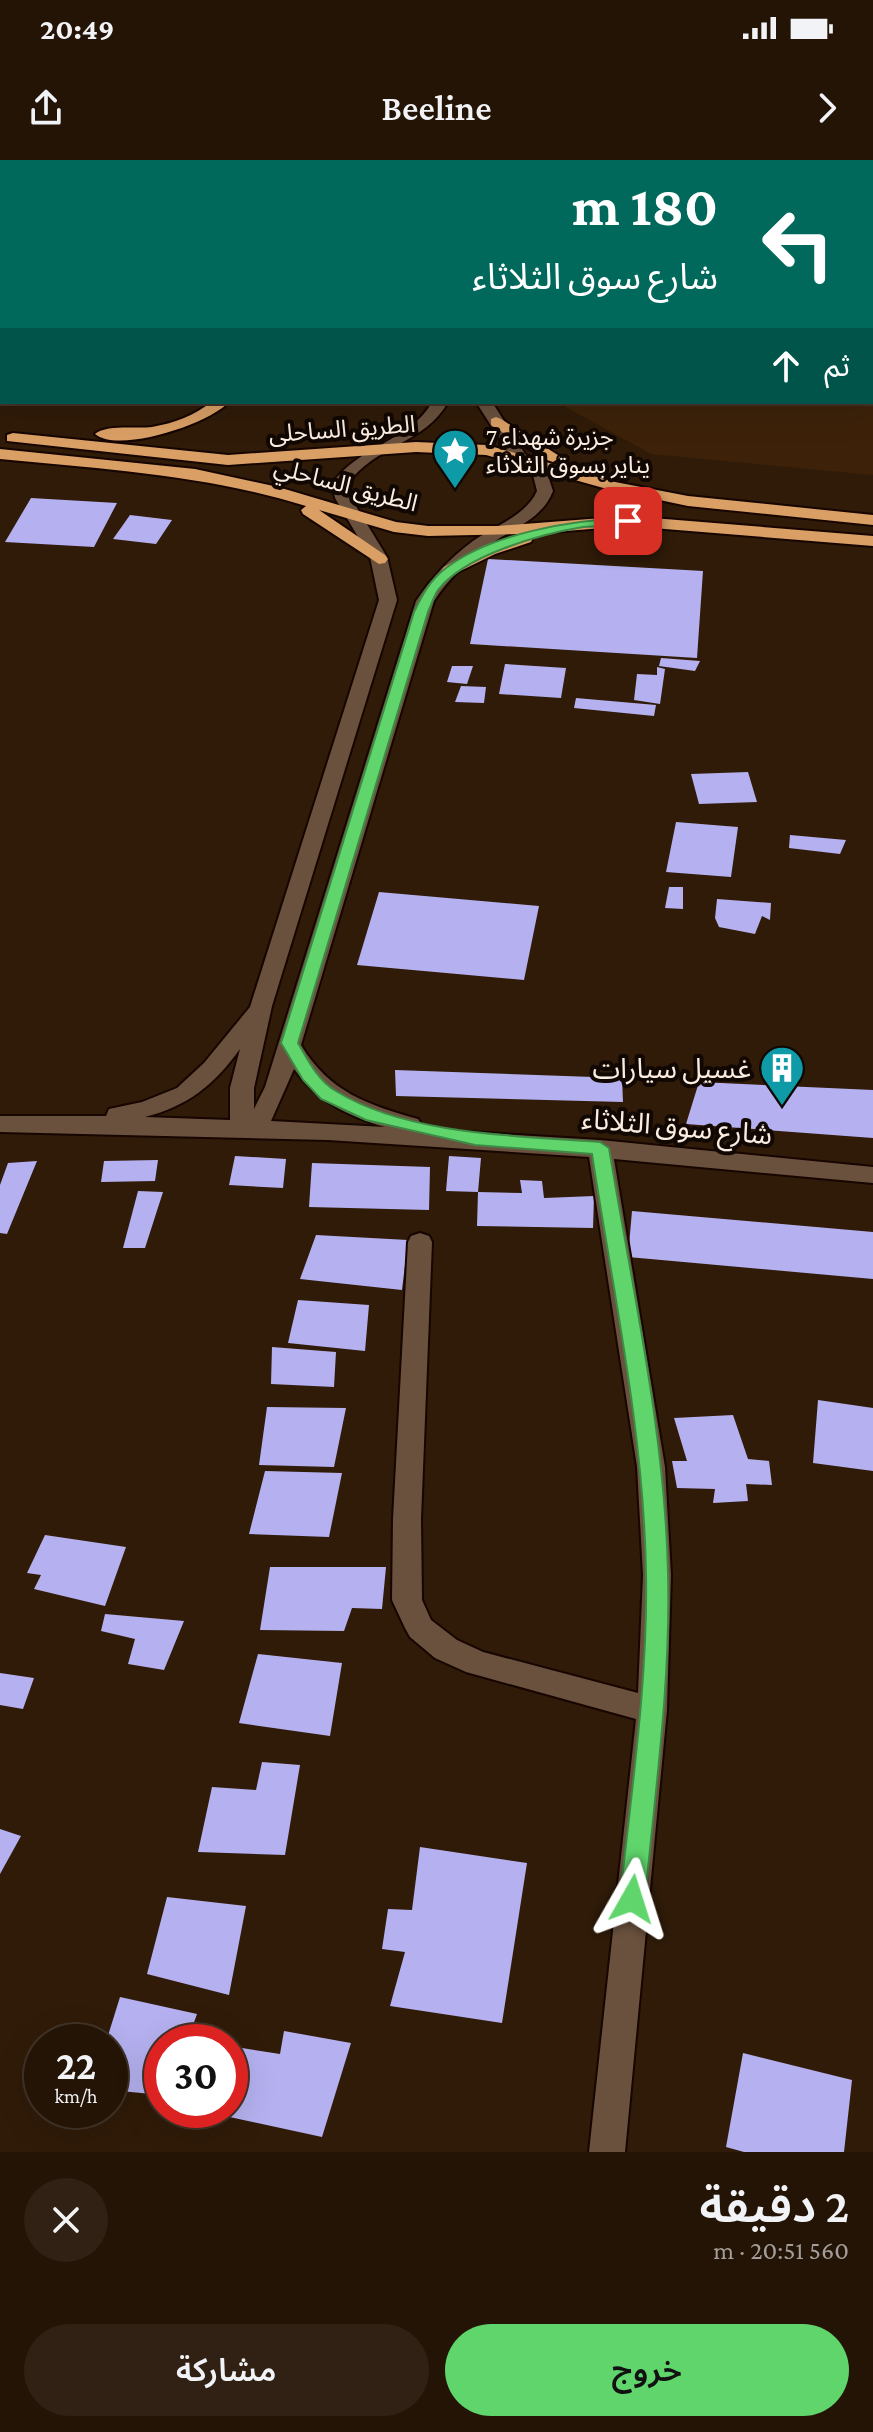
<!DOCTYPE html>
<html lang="ar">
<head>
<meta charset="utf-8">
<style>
	:root { --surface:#241406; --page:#302114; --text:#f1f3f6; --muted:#a39e9b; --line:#413328; --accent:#5fd56b }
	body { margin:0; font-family:"Crimson Pro","Noto Sans Arabic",serif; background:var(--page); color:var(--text); direction:rtl; height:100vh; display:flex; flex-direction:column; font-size:30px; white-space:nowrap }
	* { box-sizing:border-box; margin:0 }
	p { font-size:26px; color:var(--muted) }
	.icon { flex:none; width:44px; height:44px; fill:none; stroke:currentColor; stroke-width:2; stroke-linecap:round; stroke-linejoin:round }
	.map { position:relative; height:1992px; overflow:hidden; direction:ltr }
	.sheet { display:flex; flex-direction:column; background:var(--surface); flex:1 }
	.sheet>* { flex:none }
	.top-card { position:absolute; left:0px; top:0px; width:874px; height:244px; box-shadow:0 8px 32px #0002,0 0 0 2px var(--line); direction:rtl; background:#00695c; color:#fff; overflow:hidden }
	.speed { position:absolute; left:24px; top:1864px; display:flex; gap:16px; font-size:40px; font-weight:700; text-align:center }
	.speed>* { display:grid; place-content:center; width:104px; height:104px; border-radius:50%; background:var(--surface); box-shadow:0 8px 32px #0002,0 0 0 2px var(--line); line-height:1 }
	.speed small { font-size:20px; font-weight:400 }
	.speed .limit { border:12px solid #d22; background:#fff; color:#111 }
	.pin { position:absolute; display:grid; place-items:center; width:68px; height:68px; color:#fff; margin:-34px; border-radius:16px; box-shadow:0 4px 12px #0006 }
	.me { position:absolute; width:88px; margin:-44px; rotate:6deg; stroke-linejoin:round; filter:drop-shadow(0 0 6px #0008) }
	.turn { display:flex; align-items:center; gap:28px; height:168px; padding:0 24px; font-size:36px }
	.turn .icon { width:104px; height:104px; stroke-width:2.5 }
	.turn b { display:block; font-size:56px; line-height:68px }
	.then { display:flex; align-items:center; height:76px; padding:0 24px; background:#0003; gap:16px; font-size:30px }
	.round { display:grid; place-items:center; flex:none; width:84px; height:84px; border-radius:42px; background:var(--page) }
	.head { display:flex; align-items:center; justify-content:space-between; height:136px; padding:0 24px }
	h1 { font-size:48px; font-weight:600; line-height:60px }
	.action { display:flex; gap:16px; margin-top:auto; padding:16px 24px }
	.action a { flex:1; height:92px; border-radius:48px; background:var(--accent); color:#111; font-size:32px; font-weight:600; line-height:92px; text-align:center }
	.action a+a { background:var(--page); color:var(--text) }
	.status { display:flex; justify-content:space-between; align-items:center; height:56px; padding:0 40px; background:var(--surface); direction:ltr }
	.status svg { height:22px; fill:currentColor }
	header { display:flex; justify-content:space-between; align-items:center; height:104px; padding:0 24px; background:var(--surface); font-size:36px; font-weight:600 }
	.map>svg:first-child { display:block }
	.built { fill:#3d2209 }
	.building { fill:#b5b1f0 }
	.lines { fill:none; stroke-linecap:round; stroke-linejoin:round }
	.minor-casing { stroke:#170500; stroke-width:4 }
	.highway-casing { stroke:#170500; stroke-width:4 }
	.minor { fill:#6a513e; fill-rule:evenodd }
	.highway { fill:#d99f65; fill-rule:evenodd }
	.route { fill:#5fd56b; stroke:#3e8a46; stroke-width:2 }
	.labels { text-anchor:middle; stroke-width:8; stroke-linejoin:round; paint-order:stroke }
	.far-street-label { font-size:24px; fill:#fcede2; stroke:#110803 }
	.far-poi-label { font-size:24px; fill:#fcede2; stroke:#110803; text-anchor:start }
	.poi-label { font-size:28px; fill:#fcede2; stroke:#110803; text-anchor:end }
	.street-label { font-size:28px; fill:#fcede2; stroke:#110803 }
</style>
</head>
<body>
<div class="status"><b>20:49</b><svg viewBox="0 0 49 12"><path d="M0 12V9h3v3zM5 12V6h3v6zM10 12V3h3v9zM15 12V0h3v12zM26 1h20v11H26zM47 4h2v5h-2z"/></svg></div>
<header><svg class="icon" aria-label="forward" viewBox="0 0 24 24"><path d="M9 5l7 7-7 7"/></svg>Beeline<svg class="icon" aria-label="share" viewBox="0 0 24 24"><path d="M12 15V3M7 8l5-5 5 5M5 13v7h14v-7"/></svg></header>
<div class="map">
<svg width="873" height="1992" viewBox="0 0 873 1992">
	<rect width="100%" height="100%" fill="#301b08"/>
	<path class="built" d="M 499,0 L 873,0 L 873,315 L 651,294 L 557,242 L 872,242 L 872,2 L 498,2 Z"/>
	<path class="building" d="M 31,338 L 117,343 L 94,387 L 5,382 Z
		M 130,355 L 172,360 L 156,384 L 113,379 Z
		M 488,399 L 703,411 L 697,498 L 470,484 Z
		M 661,498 L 700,501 L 695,511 L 659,506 Z
		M 505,504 L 566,508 L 561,538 L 499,534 Z
		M 452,506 L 473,506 L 467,524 L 447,522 Z
		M 657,507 L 665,509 L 660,544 L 634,540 L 637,514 L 657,515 Z
		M 461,526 L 486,527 L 484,543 L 455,542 Z
		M 576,538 L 656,545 L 654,556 L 574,548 Z
		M 748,612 L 757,642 L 699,644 L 691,614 Z
		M 676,662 L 738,667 L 731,717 L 666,712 Z
		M 790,675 L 846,680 L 840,694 L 789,688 Z
		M 669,727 L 683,727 L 683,749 L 665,748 Z
		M 379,732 L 539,746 L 524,820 L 357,805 Z
		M 717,739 L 771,743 L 770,760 L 762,756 L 755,774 L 719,767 L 715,758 Z
		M 395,910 L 622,918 L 623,942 L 396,936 Z
		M 699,922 L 873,930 L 873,978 L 686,964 Z
		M 235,996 L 286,999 L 283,1028 L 229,1025 Z
		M 449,996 L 481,998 L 478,1032 L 522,1033 L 520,1020 L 542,1021 L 544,1038 L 594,1036 L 593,1068 L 477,1066 L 478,1032 L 446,1031 Z
		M 158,1000 L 155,1021 L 101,1022 L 104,1001 Z
		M 37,1001 L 7,1074 L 0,1073 L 0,1025 L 8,1003 Z
		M 312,1003 L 430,1007 L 429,1050 L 309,1047 Z
		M 138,1031 L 163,1032 L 145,1088 L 123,1088 Z
		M 632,1051 L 873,1072 L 873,1119 L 628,1097 Z
		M 316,1075 L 408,1080 L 402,1130 L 300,1119 Z
		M 298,1140 L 369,1145 L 365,1191 L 288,1183 Z
		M 272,1187 L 336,1192 L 334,1227 L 271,1224 Z
		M 818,1240 L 873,1248 L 873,1311 L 813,1303 Z
		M 267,1247 L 346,1248 L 334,1307 L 259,1305 Z
		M 733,1255 L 748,1299 L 769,1301 L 772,1325 L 746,1324 L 748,1341 L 713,1343 L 715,1329 L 677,1328 L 672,1301 L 687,1301 L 674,1258 Z
		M 265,1311 L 342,1313 L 329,1377 L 249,1374 Z
		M 45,1375 L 126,1387 L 105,1446 L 34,1429 L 41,1415 L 27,1413 Z
		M 270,1407 L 386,1407 L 382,1449 L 352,1448 L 344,1471 L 260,1470 Z
		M 105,1454 L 184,1461 L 164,1510 L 128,1504 L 135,1479 L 101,1471 Z
		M 258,1494 L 342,1503 L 330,1576 L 239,1563 Z
		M 0,1513 L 34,1518 L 23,1549 L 0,1545 Z
		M 262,1602 L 300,1605 L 285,1695 L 198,1692 L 212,1627 L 256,1630 Z
		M 0,1669 L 21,1676 L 0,1714 Z
		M 420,1687 L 527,1703 L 502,1863 L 390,1846 L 405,1792 L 382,1789 L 388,1749 L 412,1750 Z
		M 167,1737 L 246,1746 L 229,1835 L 147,1814 Z
		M 120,1837 L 197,1854 L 187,1882 L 162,1882 L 162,1935 L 110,1930 L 110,1882 L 106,1882 Z
		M 284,1871 L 351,1883 L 322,1977 L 225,1956 L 226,1950 L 230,1950 L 230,1936 L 242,1888 L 280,1894 Z
		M 743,1893 L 852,1920 L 844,1992 L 744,1992 L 726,1987 Z"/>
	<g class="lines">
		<g class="minor-casing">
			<path id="minor" d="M 432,242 L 448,242 C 425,284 373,286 348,324 L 351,338 L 387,397 L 397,440 L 272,846 L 254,928 L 254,949 L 265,927 L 416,441 C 432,417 450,398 473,381 C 494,366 526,356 537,331 L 533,315 L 513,300 L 476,242 L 492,242 L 525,294 L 546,310 L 553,331 C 542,359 515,367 492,383 C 469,399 449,418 434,441 L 301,885 C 329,932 368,945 418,959 L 422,965 L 419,969 L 600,980 L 873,1007 L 873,1023 L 614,999 L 665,1307 L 671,1415 L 667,1550 L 625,1992 L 589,1992 L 636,1559 L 466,1512 L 435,1498 L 410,1477 L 405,1468 L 392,1440 L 393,1359 L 408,1082 L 411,1076 L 420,1073 L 429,1076 L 432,1082 L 421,1359 L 422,1440 L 431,1460 L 457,1480 L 483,1492 L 638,1533 L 643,1415 L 637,1307 L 589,997 L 328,980 L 0,972 L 0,956 L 106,956 L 109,949 L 142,942 L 177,928 L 204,903 L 250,847 L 379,440 L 370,397 L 335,338 L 332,324 C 357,286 411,281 432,242 ZM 240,889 L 230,928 L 230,960 L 145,957 C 188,946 214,925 240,889 ZM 294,909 C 318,941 347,956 385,967 L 271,961 Z"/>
		</g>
		<g class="highway-casing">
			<path id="highway" d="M 211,242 L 229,242 C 209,264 118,294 95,274 C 107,264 136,269 152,267 C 174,263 194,256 211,242 Z
				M 496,257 L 501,259 L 561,297 L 553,302 L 547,300 L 491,265 L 491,259 Z
				M 13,273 L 228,295 L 416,282 L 487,285 L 615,322 L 688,336 L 873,355 L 873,365 L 688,346 L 607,329 L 486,295 L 416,292 L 228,305 L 7,281 L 7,275 Z
				M 0,289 L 195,309 L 278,327 L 396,362 L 428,366 L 498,366 L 628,356 L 873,376 L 873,386 L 628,366 L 528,374 L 533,378 L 531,382 L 495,394 L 450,416 L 441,411 L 444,407 L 483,386 L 519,374 L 428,376 L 394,372 L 319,350 L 385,395 L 388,399 L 385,403 L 379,404 L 303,354 L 301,350 L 306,346 C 207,315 103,309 0,299 Z"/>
		</g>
		<use href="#minor" class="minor"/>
		<use href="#highway" class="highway"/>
	</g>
	<path class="route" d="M 628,358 L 632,359 L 632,364 C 616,367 599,365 583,367 C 541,374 465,395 438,430 C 434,436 431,445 428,452 L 298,883 C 308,900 318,921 336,931 C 407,975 518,976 600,982 L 609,988 C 632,1128 665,1271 668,1413 C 671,1522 655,1632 645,1739 L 641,1748 L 632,1751 L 624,1748 L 620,1739 C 631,1632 648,1522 646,1414 C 644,1273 613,1132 592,994 L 475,985 L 366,960 L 321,939 L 303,920 L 281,883 L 414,452 C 422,435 430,420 446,408 C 492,373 572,360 628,358 Z"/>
	<defs>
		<g id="sight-pin" transform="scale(2.3)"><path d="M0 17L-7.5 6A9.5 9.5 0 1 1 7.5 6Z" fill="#0f9aa8" stroke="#110803"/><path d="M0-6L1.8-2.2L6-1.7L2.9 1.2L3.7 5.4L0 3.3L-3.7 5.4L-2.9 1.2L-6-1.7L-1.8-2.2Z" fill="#fff"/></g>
		<g id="building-pin" transform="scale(2.3)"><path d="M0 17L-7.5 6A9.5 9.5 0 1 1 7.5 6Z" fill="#0f9aa8" stroke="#110803"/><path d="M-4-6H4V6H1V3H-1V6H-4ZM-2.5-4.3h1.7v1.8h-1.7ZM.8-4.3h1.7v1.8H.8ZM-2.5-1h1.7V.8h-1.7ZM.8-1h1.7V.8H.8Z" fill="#fff"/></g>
	</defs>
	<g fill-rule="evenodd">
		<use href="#sight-pin" x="455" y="291"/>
		<use href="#building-pin" x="782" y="908"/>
	</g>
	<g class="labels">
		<g class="far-street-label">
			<text transform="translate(342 269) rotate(-4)" y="8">الطريق الساحلى</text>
			<text transform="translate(346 325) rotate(15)" y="8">الطريق الساحلي</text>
		</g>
		<g class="far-poi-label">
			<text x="486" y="285">جزيرة شهداء 7<tspan x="486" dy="28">يناير بسوق الثلاثاء</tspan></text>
		</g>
		<g class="poi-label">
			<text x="751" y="918">غسيل سيارات</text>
		</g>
		<g class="street-label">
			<text transform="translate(677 966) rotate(5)" y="10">شارع سوق الثلاثاء</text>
		</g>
	</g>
</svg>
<div class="speed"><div>22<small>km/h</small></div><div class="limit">30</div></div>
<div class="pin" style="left:628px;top:361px;background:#d93025"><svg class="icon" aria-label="arrive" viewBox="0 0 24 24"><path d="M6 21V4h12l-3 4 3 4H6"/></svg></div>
<svg class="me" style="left:632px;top:1739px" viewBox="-20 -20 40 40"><path d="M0-17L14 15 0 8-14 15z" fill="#5fd56b" stroke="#fff" stroke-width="4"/></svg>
<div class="top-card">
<div class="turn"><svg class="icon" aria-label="left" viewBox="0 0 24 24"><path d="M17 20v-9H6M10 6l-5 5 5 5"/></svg><div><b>180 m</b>شارع سوق الثلاثاء</div></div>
<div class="then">ثم<svg class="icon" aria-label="ahead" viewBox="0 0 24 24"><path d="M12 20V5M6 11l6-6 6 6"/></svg></div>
</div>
</div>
<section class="sheet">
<div class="head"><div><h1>2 دقيقة</h1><p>560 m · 20:51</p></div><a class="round"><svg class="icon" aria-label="close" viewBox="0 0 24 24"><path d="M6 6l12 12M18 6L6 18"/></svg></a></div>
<div class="action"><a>خروج</a><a>مشاركة</a></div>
</section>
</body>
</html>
